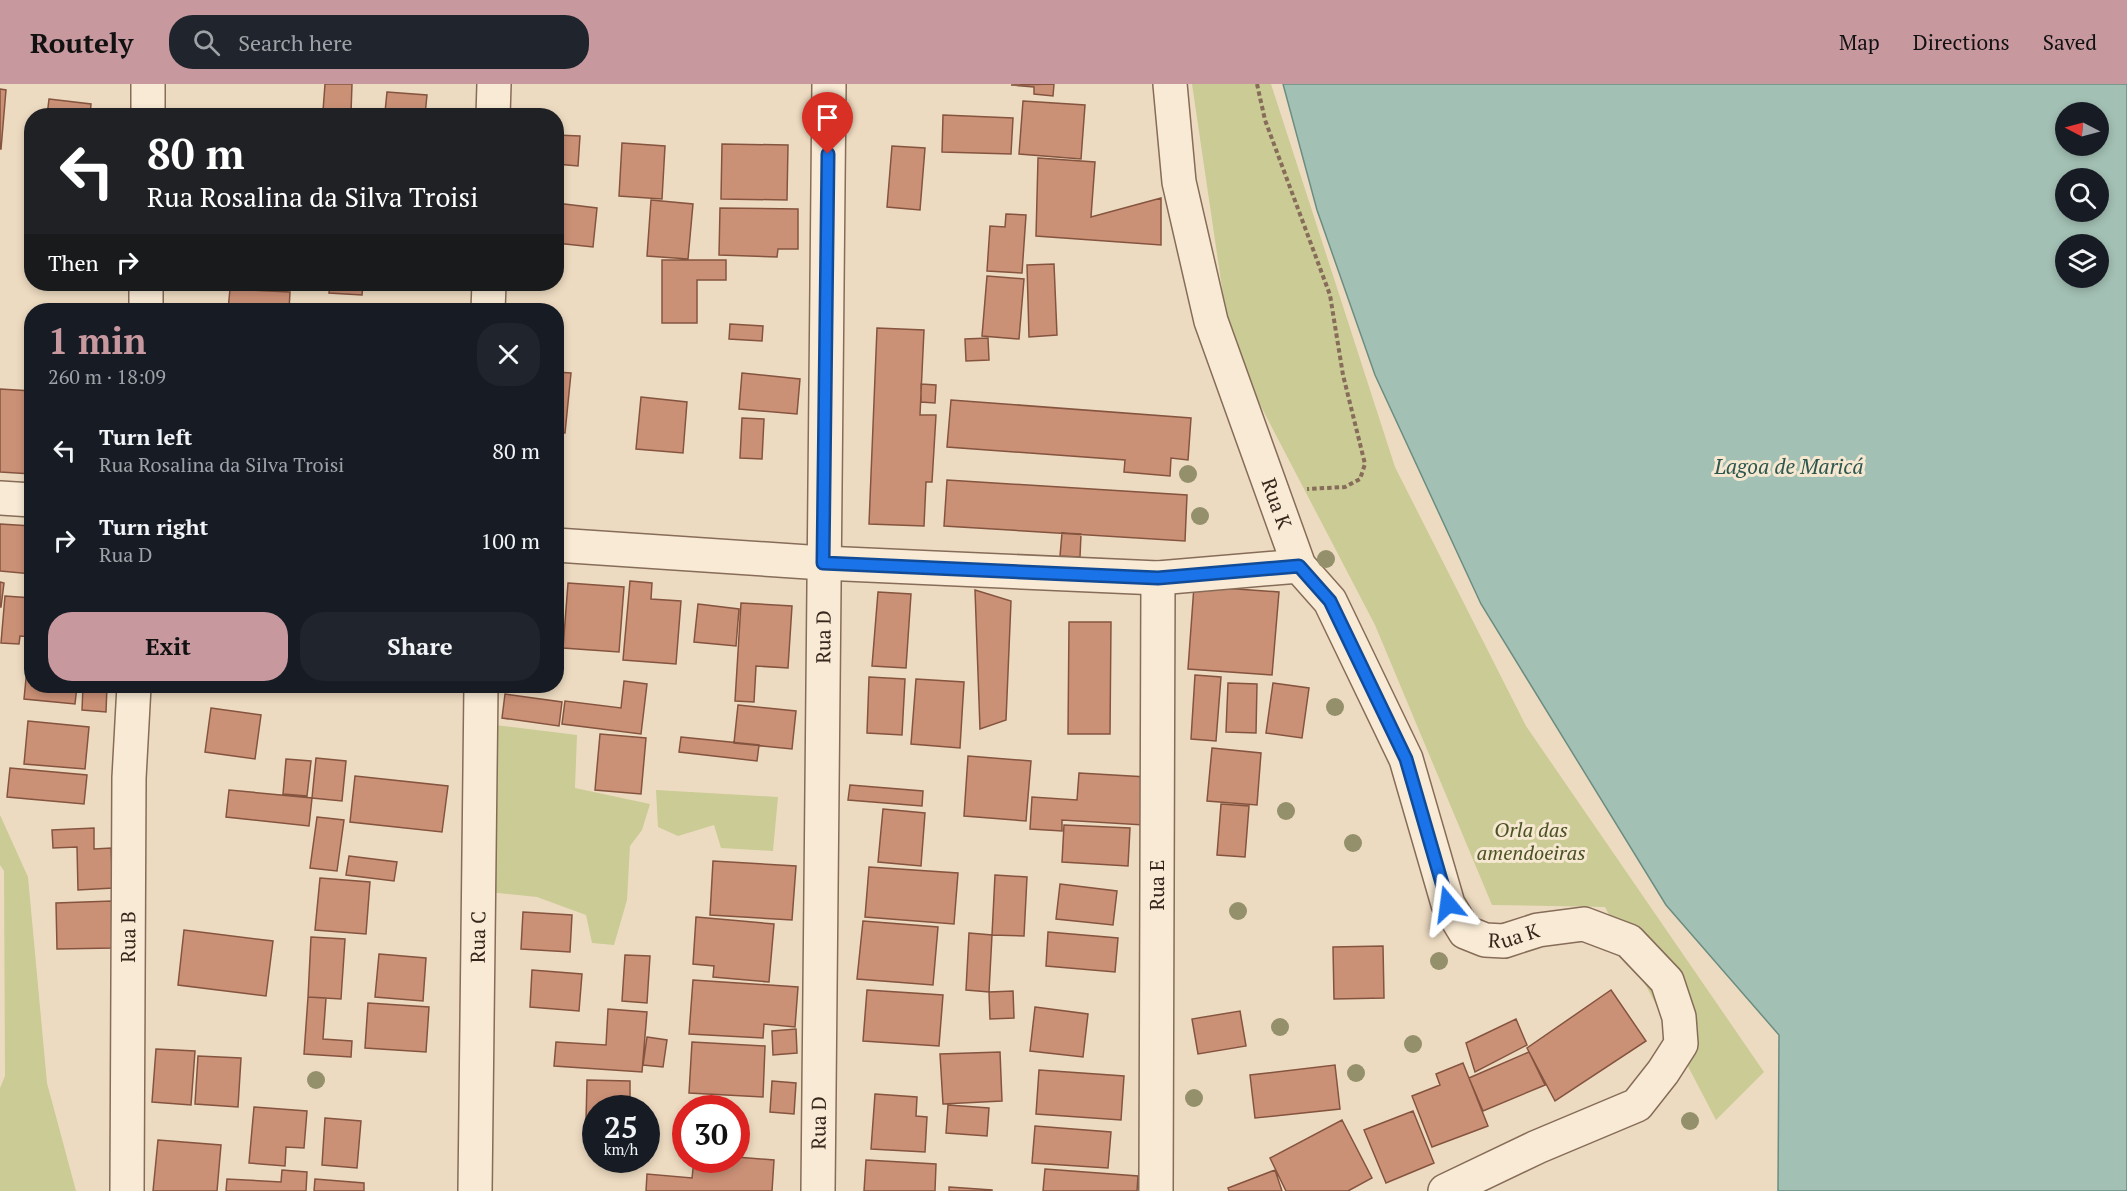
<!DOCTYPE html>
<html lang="en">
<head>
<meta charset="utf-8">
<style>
	:root { --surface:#171b24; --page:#20242c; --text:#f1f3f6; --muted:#9ea1a6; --accent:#c8989f }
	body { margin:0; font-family:"PT Serif",serif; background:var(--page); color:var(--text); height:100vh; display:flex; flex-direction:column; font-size:22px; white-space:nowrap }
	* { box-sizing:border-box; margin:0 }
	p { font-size:20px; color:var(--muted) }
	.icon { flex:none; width:33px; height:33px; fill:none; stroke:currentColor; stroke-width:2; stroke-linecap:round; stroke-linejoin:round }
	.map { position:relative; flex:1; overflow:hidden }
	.panel { position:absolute; left:24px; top:219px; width:540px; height:390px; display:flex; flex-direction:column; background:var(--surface); border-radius:24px; box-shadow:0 3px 9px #0003 }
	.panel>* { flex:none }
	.top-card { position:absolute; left:24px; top:24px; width:540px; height:183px; border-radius:24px; box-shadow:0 3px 9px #0003; background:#202124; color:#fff; overflow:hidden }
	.needle { width:39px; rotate:276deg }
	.tools { position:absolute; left:2055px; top:18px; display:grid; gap:12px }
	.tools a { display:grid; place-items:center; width:54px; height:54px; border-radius:50%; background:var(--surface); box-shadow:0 3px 9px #0003; font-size:30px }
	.speed { position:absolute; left:582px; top:1011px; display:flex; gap:12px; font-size:30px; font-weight:700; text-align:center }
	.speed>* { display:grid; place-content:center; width:78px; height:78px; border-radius:50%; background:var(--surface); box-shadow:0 3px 9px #0003; line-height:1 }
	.speed small { font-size:15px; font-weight:400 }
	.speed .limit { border:9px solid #d22; background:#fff; color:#111 }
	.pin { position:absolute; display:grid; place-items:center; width:51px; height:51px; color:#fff; margin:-62px -26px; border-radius:50% 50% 50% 0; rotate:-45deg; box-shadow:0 0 6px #0007 }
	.pin .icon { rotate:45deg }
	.me { position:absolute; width:66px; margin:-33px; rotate:344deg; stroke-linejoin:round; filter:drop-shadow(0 0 4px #0008) }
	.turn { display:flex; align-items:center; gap:21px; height:126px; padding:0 24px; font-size:27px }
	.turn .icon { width:78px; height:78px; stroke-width:2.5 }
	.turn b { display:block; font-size:42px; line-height:51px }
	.then { display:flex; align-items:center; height:57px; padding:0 24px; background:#0003; gap:12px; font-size:22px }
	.round { display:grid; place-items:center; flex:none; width:63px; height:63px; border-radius:24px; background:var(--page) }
	.overview { display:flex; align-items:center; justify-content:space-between; height:102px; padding:0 24px }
	h1 { font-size:36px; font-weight:600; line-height:45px; color:var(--accent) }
	.primary-button { display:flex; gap:12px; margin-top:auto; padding:12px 24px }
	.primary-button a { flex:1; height:69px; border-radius:24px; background:var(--accent); color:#111; font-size:24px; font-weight:600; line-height:69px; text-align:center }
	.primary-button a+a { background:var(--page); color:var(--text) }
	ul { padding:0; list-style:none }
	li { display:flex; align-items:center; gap:18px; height:90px; padding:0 24px }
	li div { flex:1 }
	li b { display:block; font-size:22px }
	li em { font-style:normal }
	header { display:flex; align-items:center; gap:36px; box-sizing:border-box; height:84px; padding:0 30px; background:var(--accent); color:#111 }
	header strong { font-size:28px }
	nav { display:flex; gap:33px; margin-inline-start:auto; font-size:21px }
	.search { width:420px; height:54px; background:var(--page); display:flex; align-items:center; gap:15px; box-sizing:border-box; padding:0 21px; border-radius:24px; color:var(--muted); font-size:22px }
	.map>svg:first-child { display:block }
	.green { fill:#cacb95 }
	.water { fill:#a3c0b4; stroke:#6b8d81; stroke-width:1.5; fill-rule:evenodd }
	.building { fill:#cb9177; stroke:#85543f; stroke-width:1.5 }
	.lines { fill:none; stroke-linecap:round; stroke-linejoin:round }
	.minor-casing { stroke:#866c59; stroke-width:36 }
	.path { stroke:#866c59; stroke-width:4; stroke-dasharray:4.5 3; stroke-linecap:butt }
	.minor { stroke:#f8ead4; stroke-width:33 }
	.tree { fill:#94906b }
	.route-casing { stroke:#114b97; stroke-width:15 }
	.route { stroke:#1a73e8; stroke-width:10 }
	.labels { text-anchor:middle; stroke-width:6; stroke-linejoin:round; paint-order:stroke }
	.street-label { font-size:20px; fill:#36271d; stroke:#f5e7d0 }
	.park-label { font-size:20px; font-style:italic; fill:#4b5224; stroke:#f5e7d0 }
	.water-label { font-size:21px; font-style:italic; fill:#2c564f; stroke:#f5e7d0 }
</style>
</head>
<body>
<header>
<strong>Routely</strong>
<div class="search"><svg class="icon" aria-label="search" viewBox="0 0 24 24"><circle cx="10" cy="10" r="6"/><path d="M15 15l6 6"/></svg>Search here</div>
<nav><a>Map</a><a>Directions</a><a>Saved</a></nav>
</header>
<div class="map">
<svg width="2127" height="1107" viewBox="0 0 2127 1107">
	<rect width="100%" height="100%" fill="#eddbc1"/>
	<path class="green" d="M 1192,0 L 1271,0 L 1395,383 L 1526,642 L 1764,988 L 1716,1036 L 1605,823 L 1492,821 L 1375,541 L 1231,265 Z
		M 495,641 L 577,651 L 575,704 L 650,720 L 642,746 L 630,762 L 627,816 L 614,861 L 592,859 L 586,831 L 537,813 L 488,808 Z
		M 656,706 L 778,713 L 773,767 L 721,764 L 714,741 L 678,752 L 658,743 Z
		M 0,731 L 28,793 L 47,999 L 76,1107 L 0,1107 L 0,1004 L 5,992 L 4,787 L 0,781 Z"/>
	<path class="water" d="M 1283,0 L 2127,0 L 2127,1107 L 1778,1107 L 1779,951 L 1666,821 L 1481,520 L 1375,291 L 1317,126 ZM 2066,28 L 2098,28 L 2098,62 L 2066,62 ZM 2066,94 L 2098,94 L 2098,128 L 2066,128 ZM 2066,160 L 2098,160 L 2098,194 L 2066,194 Z"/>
	<path class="building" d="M 325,0 L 352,0 L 351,29 L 323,27 Z
		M 1054,0 L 1053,12 L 1034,10 L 1034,3 L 1011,1 Z
		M 0,5 L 6,6 L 1,65 L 0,65 Z
		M 387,8 L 427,11 L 425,31 L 385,28 Z
		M 49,15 L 91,20 L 90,32 L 47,32 Z
		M 1023,17 L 1085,21 L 1081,75 L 1019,70 Z
		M 351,29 L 393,32 L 350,32 Z
		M 943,31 L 1013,34 L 1011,70 L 942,68 Z
		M 556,51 L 580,52 L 578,82 L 556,80 Z
		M 622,59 L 665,62 L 662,115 L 619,112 Z
		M 722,60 L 788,61 L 787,116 L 721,115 Z
		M 892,62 L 925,64 L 920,126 L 887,123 Z
		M 1038,74 L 1095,78 L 1091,133 L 1161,114 L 1161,161 L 1036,152 Z
		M 651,116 L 693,120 L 688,175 L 647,172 Z
		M 556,119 L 597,124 L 593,163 L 556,159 Z
		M 720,124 L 798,125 L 798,165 L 778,165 L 777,173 L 719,171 Z
		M 1006,130 L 1026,131 L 1022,189 L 987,187 L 990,142 L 1005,143 Z
		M 662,176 L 726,176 L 726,196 L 697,196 L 697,239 L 662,239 Z
		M 1054,180 L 1057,251 L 1029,253 L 1027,181 Z
		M 987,192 L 1024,195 L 1019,255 L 982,252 Z
		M 330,200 L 363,200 L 362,211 L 329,209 Z
		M 230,205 L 290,208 L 289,226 L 228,226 Z
		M 730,240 L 763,242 L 762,257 L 729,255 Z
		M 877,244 L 924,246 L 920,331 L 936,331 L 932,398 L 926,398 L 924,442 L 869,440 Z
		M 988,254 L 989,276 L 966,277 L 965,255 Z
		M 556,288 L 571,289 L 565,349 L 556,348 Z
		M 742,289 L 800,295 L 797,330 L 739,325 Z
		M 921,300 L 936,301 L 935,319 L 921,318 Z
		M 0,305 L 32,307 L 32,390 L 0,388 Z
		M 641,313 L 687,318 L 683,369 L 636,365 Z
		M 951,316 L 1191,334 L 1188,376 L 1171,374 L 1170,392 L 1124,388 L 1125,376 L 947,363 Z
		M 742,334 L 764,335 L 762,375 L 740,374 Z
		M 947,396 L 1187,411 L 1185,457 L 944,442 Z
		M 0,440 L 32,442 L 32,490 L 0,487 Z
		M 1062,449 L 1081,450 L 1080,473 L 1060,472 Z
		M 630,497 L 652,499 L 651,515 L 681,517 L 676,580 L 623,576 Z
		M 0,498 L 4,499 L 1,523 L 0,523 Z
		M 568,499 L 624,503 L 619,568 L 563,564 Z
		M 1194,502 L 1279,508 L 1272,591 L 1188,585 Z
		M 975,506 L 1011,517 L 1006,636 L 980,645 Z
		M 878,508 L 911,510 L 906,584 L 872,582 Z
		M 5,512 L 32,514 L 32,553 L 20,552 L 19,560 L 1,559 Z
		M 741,519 L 792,522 L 788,584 L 756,582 L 754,618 L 735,617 Z
		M 698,520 L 739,525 L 736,562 L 694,558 Z
		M 1069,538 L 1111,538 L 1110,650 L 1068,650 Z
		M 29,564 L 32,564 L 32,602 L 77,602 L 75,620 L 24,615 Z
		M 1195,591 L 1221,593 L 1216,657 L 1191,655 Z
		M 869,593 L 905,595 L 902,651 L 867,649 Z
		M 916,595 L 964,598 L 960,664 L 911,660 Z
		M 624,597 L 647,600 L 641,650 L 562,640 L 565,617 L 621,624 Z
		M 1228,599 L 1257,600 L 1256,649 L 1226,648 Z
		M 1273,599 L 1309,604 L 1302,654 L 1266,649 Z
		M 83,602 L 107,602 L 106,628 L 82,626 Z
		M 291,602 L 332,602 L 332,607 L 291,604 Z
		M 505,610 L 562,618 L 559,642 L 502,634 Z
		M 738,621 L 796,627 L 792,665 L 734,659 Z
		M 211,624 L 261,631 L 255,675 L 205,668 Z
		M 28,637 L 89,643 L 85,685 L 24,680 Z
		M 600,650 L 646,654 L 641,710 L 595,706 Z
		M 681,653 L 759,661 L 757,677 L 679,668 Z
		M 1212,664 L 1261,669 L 1257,721 L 1207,717 Z
		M 968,672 L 1031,677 L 1026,737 L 964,732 Z
		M 316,674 L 346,677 L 342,717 L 312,714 Z
		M 286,675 L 311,677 L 307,712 L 283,710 Z
		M 10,684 L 87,691 L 84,720 L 7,713 Z
		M 1079,689 L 1147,693 L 1144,741 L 1062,736 L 1062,747 L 1030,745 L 1032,713 L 1077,716 Z
		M 355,692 L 448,702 L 442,748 L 350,738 Z
		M 850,701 L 923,707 L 922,722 L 848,716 Z
		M 229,706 L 312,714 L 309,742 L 226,733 Z
		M 1221,720 L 1249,722 L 1245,773 L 1217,771 Z
		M 883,725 L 925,729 L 921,782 L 878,778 Z
		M 317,733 L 344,736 L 337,787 L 310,784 Z
		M 1064,741 L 1130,744 L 1128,782 L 1062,778 Z
		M 94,744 L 94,765 L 111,764 L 113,804 L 78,806 L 77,763 L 53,764 L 52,746 Z
		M 349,772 L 397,778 L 394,797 L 346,791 Z
		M 713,777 L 796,782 L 792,836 L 710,831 Z
		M 869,783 L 958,789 L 954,840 L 865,833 Z
		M 995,791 L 1027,793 L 1024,852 L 992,851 Z
		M 320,794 L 370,798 L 366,850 L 315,846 Z
		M 1060,800 L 1117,807 L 1113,841 L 1056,835 Z
		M 112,817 L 113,864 L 57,865 L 56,819 Z
		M 523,828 L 572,831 L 570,868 L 521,865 Z
		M 696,833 L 774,840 L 769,898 L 713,893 L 714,882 L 693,880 Z
		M 863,837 L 938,843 L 933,901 L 857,895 Z
		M 184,846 L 273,857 L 266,912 L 178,901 Z
		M 1048,848 L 1118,854 L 1115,888 L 1046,882 Z
		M 969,849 L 992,851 L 989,908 L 966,906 Z
		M 311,853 L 345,855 L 341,915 L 308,913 Z
		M 1383,862 L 1384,914 L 1334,915 L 1333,863 Z
		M 379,870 L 426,874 L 423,917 L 375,913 Z
		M 625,871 L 650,872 L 647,919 L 622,917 Z
		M 532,886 L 582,890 L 579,927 L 530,923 Z
		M 693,896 L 798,903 L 795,943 L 764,940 L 763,954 L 689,950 Z
		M 867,906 L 943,911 L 939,962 L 863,957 Z
		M 1611,906 L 1646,957 L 1555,1017 L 1527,964 Z
		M 1013,907 L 1014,934 L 990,935 L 989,908 Z
		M 308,913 L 326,914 L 323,955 L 352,957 L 351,973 L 304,970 Z
		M 368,919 L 429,923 L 426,968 L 365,964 Z
		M 1035,923 L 1088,930 L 1083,973 L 1030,967 Z
		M 608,925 L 647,928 L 642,988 L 554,982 L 556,958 L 606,961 Z
		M 1240,927 L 1246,962 L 1198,970 L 1192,935 Z
		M 1516,935 L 1527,961 L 1475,988 L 1466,959 Z
		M 796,945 L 797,969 L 773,971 L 772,947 Z
		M 647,953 L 667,956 L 663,983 L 643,981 Z
		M 692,958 L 765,962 L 763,1013 L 689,1009 Z
		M 156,965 L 195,967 L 191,1021 L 152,1018 Z
		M 1000,968 L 1002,1017 L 943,1020 L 940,970 Z
		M 1529,968 L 1545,1001 L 1483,1027 L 1469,994 Z
		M 198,972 L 241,974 L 238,1023 L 195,1020 Z
		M 1463,979 L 1488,1042 L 1432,1063 L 1412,1012 L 1440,1001 L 1436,990 Z
		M 1335,981 L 1340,1025 L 1255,1034 L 1250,991 Z
		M 1039,986 L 1124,992 L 1121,1036 L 1036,1030 Z
		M 587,996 L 630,997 L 630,1024 L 596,1024 L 596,1037 L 586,1037 Z
		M 772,997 L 796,999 L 794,1030 L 770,1028 Z
		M 875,1010 L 917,1013 L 916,1032 L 927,1033 L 925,1068 L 871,1065 Z
		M 948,1021 L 989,1024 L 987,1052 L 946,1049 Z
		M 254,1023 L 307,1027 L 304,1064 L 286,1063 L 285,1082 L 249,1079 Z
		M 1413,1027 L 1434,1079 L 1386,1099 L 1364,1046 Z
		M 325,1034 L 361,1037 L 357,1084 L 322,1081 Z
		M 1342,1036 L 1372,1094 L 1348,1107 L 1286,1107 L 1270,1074 Z
		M 1035,1042 L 1111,1048 L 1108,1084 L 1032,1079 Z
		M 158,1056 L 221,1061 L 217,1107 L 153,1107 Z
		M 736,1073 L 774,1076 L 772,1107 L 646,1107 L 647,1090 L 692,1094 L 694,1076 L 736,1076 Z
		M 866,1076 L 936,1080 L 935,1107 L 864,1107 Z
		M 1045,1085 L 1138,1092 L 1137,1107 L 1043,1107 Z
		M 282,1086 L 307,1088 L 306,1107 L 226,1107 L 227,1095 L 281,1098 Z
		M 1275,1086 L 1282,1107 L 1229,1107 L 1228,1104 Z
		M 315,1095 L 364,1099 L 364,1107 L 314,1107 Z
		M 949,1103 L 992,1106 L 992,1107 L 949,1107 Z"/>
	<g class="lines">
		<g class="minor-casing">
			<g id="minor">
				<path id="s1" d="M 1170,0 L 1179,98 L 1211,237 L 1299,482 L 1330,517 L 1406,675 L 1448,820 L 1465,848 L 1485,856 L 1504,857 L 1538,846 L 1584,840 L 1629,857 L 1667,897 L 1679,933 L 1681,960 L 1663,988 L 1637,1021 L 1537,1063 L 1445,1107"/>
				<path d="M 148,32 L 148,0"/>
				<path d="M 493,32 L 494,0"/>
				<path d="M 146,226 L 146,200"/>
				<path d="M 488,226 L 489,200"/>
				<path d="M 0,414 L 32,416"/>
				<path d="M 556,461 L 823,479 L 1158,494 L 1299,482"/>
				<path id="s2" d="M 127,1107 L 129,694 L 134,602"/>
				<path id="s3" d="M 475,1107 L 481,602"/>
				<path id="s4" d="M 818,1107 L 829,0"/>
				<path id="s5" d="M 1156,1107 L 1158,494"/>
			</g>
		</g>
		<path class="path" d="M 1257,0 L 1265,36 L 1330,211 L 1343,291 L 1365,380 L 1360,395 L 1345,403 L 1307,405"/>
		<use href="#minor" class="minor"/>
	</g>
	<g class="tree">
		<circle cx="1188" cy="390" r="9"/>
		<circle cx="1200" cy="432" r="9"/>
		<circle cx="1326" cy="475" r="9"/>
		<circle cx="1335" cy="623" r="9"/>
		<circle cx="1286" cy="727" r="9"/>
		<circle cx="1353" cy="759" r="9"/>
		<circle cx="1238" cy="827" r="9"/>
		<circle cx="1439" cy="877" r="9"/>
		<circle cx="1280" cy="943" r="9"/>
		<circle cx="1413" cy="960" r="9"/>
		<circle cx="1356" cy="989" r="9"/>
		<circle cx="316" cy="996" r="9"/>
		<circle cx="1194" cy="1014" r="9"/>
		<circle cx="1690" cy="1037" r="9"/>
	</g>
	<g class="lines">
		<g class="route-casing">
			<path id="route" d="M 828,70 L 823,479 L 1158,494 L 1299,482 L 1330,517 L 1406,675 L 1448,820"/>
		</g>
		<use href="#route" class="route"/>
	</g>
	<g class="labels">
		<g class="street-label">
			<text dy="7" stroke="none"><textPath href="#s1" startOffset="435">Rua K</textPath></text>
			<text dy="7" stroke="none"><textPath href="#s4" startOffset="554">Rua D</textPath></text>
			<text dy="7" stroke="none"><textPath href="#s5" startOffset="306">Rua E</textPath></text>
			<text dy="7" stroke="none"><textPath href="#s1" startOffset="958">Rua K</textPath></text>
			<text dy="7" stroke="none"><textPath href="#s2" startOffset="254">Rua B</textPath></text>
			<text dy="7" stroke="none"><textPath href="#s3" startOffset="254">Rua C</textPath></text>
			<text dy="7" stroke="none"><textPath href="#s4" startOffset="68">Rua D</textPath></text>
		</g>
		<g class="park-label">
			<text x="1531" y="753">Orla das<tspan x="1531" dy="23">amendoeiras</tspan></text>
		</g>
		<g class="water-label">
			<text x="1789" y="390">Lagoa de Maricá</text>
		</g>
	</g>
</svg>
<div class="tools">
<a><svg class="needle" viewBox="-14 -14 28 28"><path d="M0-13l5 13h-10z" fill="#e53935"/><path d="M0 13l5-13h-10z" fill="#9ea1a6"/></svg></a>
<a><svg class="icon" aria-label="search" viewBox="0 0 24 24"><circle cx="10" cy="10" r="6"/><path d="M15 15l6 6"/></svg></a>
<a><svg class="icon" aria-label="layers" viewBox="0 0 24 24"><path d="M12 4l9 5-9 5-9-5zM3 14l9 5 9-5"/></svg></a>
</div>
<div class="speed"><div>25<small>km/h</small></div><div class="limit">30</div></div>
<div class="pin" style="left:828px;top:70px;background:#d93025"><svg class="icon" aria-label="arrive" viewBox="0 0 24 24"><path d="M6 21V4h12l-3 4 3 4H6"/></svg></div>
<svg class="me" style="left:1448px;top:820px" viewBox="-20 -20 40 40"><path d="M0-17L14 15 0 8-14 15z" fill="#1a73e8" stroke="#fff" stroke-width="4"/></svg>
<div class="top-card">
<div class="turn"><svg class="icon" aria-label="left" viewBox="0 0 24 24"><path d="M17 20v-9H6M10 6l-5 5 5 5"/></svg><div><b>80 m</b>Rua Rosalina da Silva Troisi</div></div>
<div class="then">Then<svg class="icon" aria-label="right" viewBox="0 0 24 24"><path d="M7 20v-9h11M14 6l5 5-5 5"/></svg></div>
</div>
<section class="panel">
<div class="overview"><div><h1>1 min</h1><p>260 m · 18:09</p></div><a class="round"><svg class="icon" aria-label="close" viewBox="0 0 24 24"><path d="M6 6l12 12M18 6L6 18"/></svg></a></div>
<ul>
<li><svg class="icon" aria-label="left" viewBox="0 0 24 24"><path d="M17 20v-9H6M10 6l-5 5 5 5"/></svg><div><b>Turn left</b><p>Rua Rosalina da Silva Troisi</p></div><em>80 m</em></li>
<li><svg class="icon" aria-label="right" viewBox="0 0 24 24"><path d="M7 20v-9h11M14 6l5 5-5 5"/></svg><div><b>Turn right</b><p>Rua D</p></div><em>100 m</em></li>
</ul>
<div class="primary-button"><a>Exit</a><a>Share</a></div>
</section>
</div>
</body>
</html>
